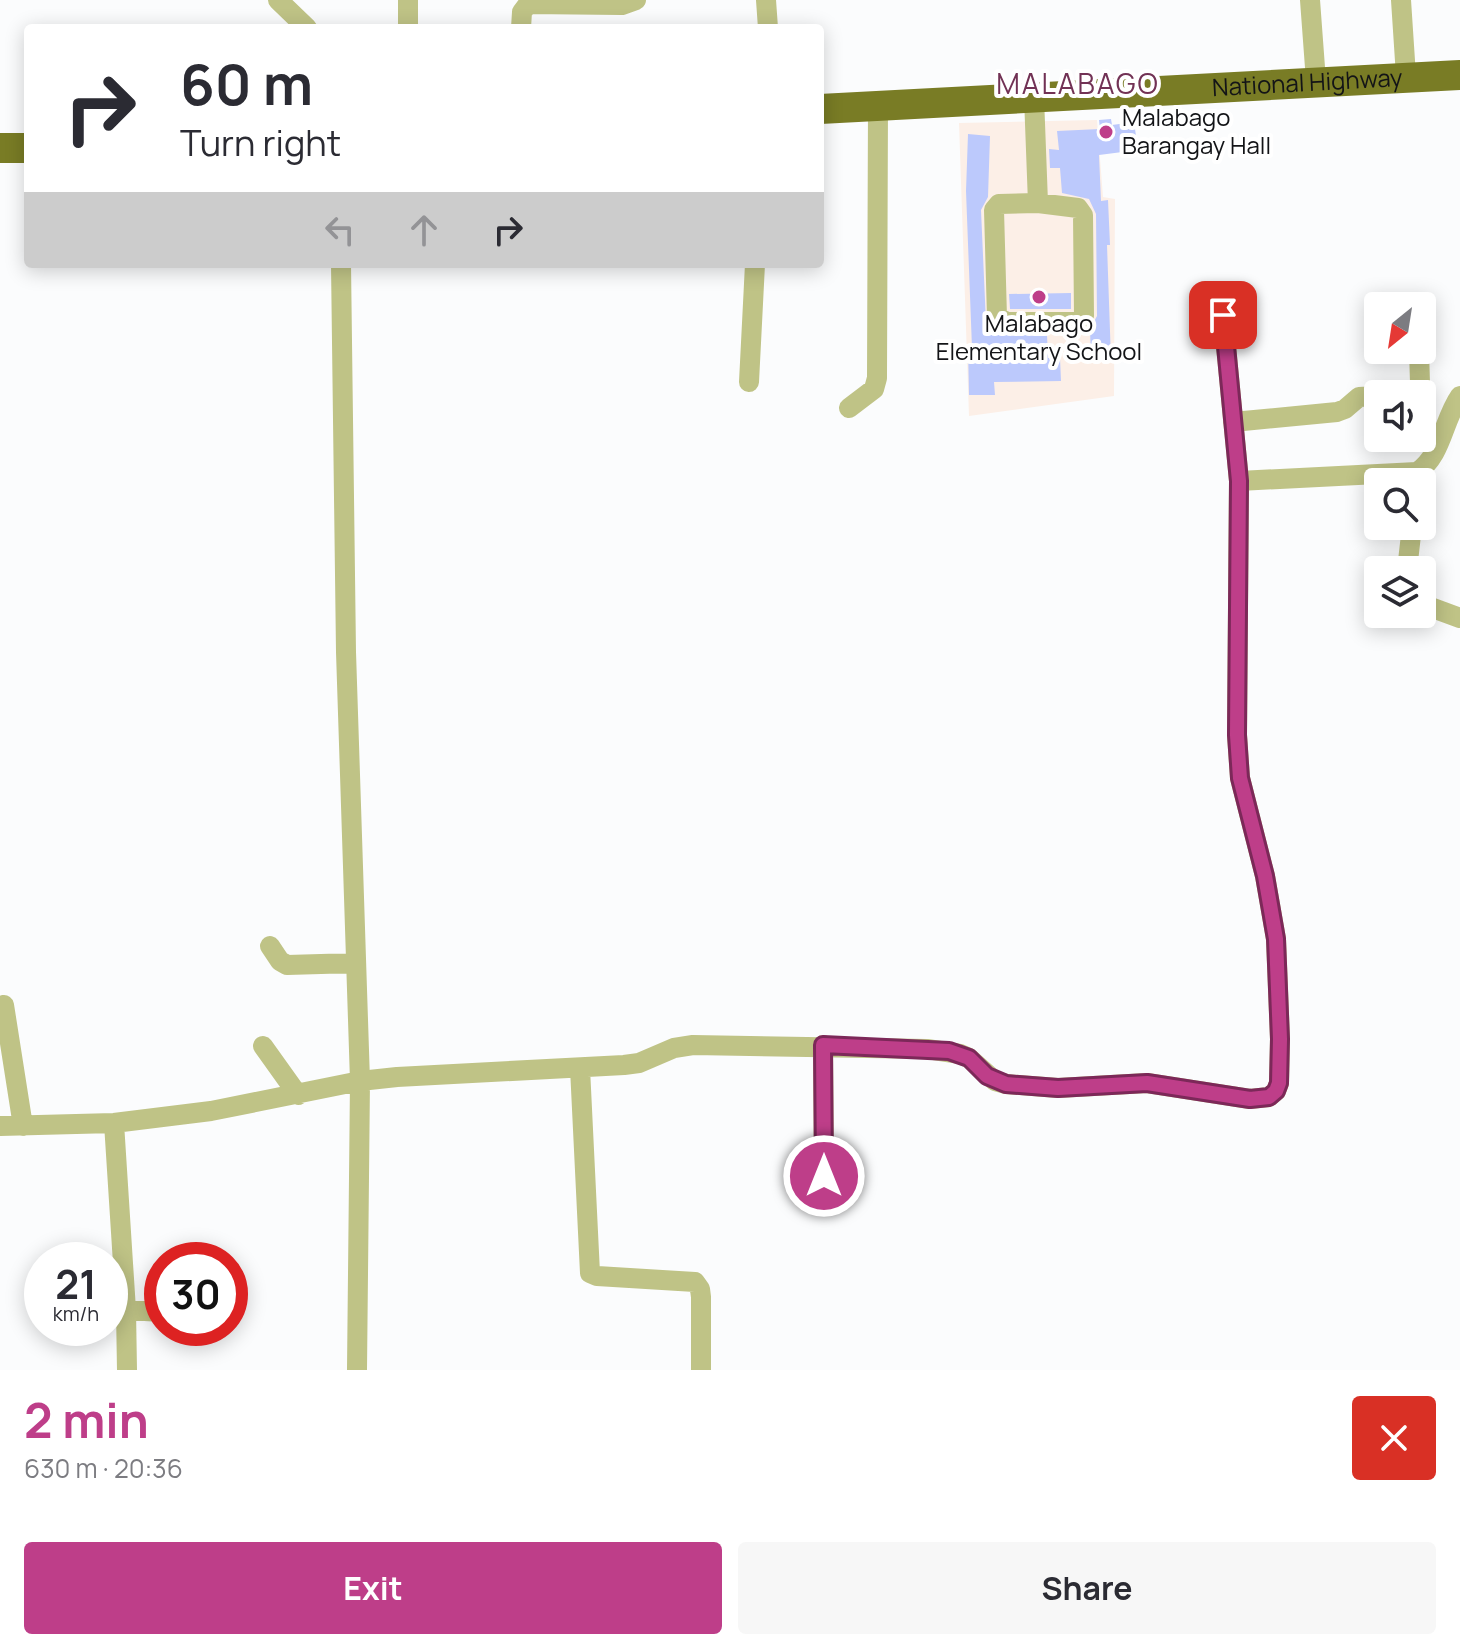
<!DOCTYPE html>
<html lang="en">
<head>
<meta charset="utf-8">
<style>
	:root { --surface:#fff; --page:#f7f7f7; --text:#2b2b33; --muted:#7c7c81; --accent:#be3e89 }
	body { margin:0; font-family:Manrope,sans-serif; background:var(--page); color:var(--text); height:100vh; display:flex; flex-direction:column; font-size:30px; white-space:nowrap }
	* { box-sizing:border-box; margin:0 }
	p { font-size:26px; color:var(--muted) }
	.icon { flex:none; width:44px; height:44px; fill:none; stroke:currentColor; stroke-width:2; stroke-linecap:round; stroke-linejoin:round }
	.map { position:relative; height:1370px; overflow:hidden }
	.panel { display:flex; flex-direction:column; background:var(--surface); flex:1 }
	.panel>* { flex:none }
	.guide { position:absolute; left:24px; top:24px; width:800px; height:244px; border-radius:8px; box-shadow:0 4px 20px #0003; background:#fff; color:var(--text); overflow:hidden }
	.needle { width:52px; rotate:210deg }
	.tools { position:absolute; left:1364px; top:292px; display:grid; gap:16px }
	.tools a { display:grid; place-items:center; width:72px; height:72px; border-radius:8px; background:var(--surface); box-shadow:0 4px 20px #0003; font-size:40px }
	.speed { position:absolute; left:24px; top:1242px; display:flex; gap:16px; font-size:40px; font-weight:700; text-align:center }
	.speed>* { display:grid; place-content:center; width:104px; height:104px; border-radius:50%; background:var(--surface); box-shadow:0 4px 20px #0003; line-height:1 }
	.speed small { font-size:20px; font-weight:400 }
	.speed .limit { border:12px solid #d22; background:#fff; color:#111 }
	.pin { position:absolute; display:grid; place-items:center; width:68px; height:68px; color:#fff; margin:-34px; border-radius:16px; box-shadow:0 4px 12px #0006 }
	.me { position:absolute; width:88px; margin:-44px; rotate:0deg; stroke-linejoin:round; filter:drop-shadow(0 0 6px #0008) }
	.turn { display:flex; align-items:center; gap:28px; height:168px; padding:0 24px; font-size:36px }
	.turn .icon { width:104px; height:104px; stroke-width:2.5 }
	.turn b { display:block; font-size:56px; line-height:68px }
	.lanes { display:flex; align-items:center; height:76px; padding:0 24px; background:#0003; justify-content:center; gap:40px; direction:ltr }
	.lanes .off { opacity:.35 }
	.round { display:grid; place-items:center; flex:none; width:84px; height:84px; border-radius:8px; background:var(--page) }
	.summary { display:flex; align-items:center; justify-content:space-between; height:136px; padding:0 24px }
	h1 { font-size:48px; font-weight:700; line-height:60px; color:var(--accent) }
	.button { display:flex; gap:16px; margin-top:auto; padding:16px 24px }
	.button a { flex:1; height:92px; border-radius:8px; background:var(--accent); color:#fff; font-size:32px; font-weight:700; line-height:92px; text-align:center }
	.button a+a { background:var(--page); color:var(--text) }
	.map>svg:first-child { display:block }
	.education { fill:#fcefe7 }
	.building { fill:#bcc9fc }
	.lines { fill:none; stroke-linecap:round; stroke-linejoin:round }
	.minor { stroke:#bfc386; stroke-width:20 }
	.highway { stroke:#797c25; stroke-width:30 }
	.route-casing { stroke:#7c2859; stroke-width:20 }
	.route { stroke:#be3e89; stroke-width:14 }
	.poi-dot { fill:#be3e89; stroke:#fff; stroke-width:3 }
	.labels { text-anchor:middle; stroke-width:8; stroke-linejoin:round; paint-order:stroke }
	.street-label { font-size:24px; fill:#131417; stroke:#fff }
	.poi-label { font-size:24px; fill:#131417; stroke:#fff; text-anchor:start }
	.quarter-label { font-size:28px; letter-spacing:2px; fill:#723255; stroke:#fff }
</style>
</head>
<body>
<div class="map">
<svg width="1460" height="1370" viewBox="0 0 1460 1370">
	<rect width="100%" height="100%" fill="#fbfcfd"/>
	<path class="education" d="M 1097,120 L 1103,197 L 1115,199 L 1114,396 L 969,416 L 959,123 Z"/>
	<path class="building" d="M 1111,119 L 1112,125 L 1134,122 L 1138,150 L 1099,155 L 1101,201 L 1108,200 L 1110,245 L 1107,245 L 1111,360 L 1091,360 L 1090,329 L 1097,316 L 1096,214 L 1089,199 L 1062,193 L 1060,168 L 1050,168 L 1049,149 L 1059,150 L 1057,131 L 1100,129 L 1099,120 Z
		M 968,134 L 990,136 L 988,197 L 981,210 L 986,323 L 1006,335 L 1047,335 L 1048,358 L 1060,358 L 1061,381 L 994,382 L 995,395 L 969,395 L 968,348 L 972,348 L 966,191 Z
		M 1071,293 L 1071,309 L 1010,309 L 1009,294 Z"/>
	<g class="lines">
		<path class="minor" d="M 278,0 L 307,28
			M 766,0 L 768,28
			M 1310,0 L 1316,81
			M 1401,0 L 1406,76
			M 408,28 L 408,0
			M 521,28 L 522,12 L 528,4 L 622,5 L 636,0
			M 1034,97 L 1038,203
			M 1038,203 L 1078,208 L 1083,215 L 1084,316 L 1079,322 L 1007,322 L 997,317 L 994,210 L 999,204 Z
			M 341,264 L 346,652 L 360,1081 L 357,1370
			M 749,382 L 755,264
			M 1412,394 L 1420,383 L 1419,350
			M 849,408 L 874,389 L 877,378 L 878,105
			M 1233,422 L 1337,412 L 1345,409 L 1359,397 L 1378,396
			M 1417,472 C 1442,456 1443,420 1460,396
			M 1239,481 L 1417,472 L 1416,482
			M 1407,570 L 1412,526
			M 1422,604 L 1460,618
			M 270,946 L 280,961 L 287,965 L 355,963
			M 4,1005 L 23,1126
			M 823,1045 L 824,1176
			M 263,1046 L 298,1095
			M 580,1068 L 590,1273 L 597,1276 L 695,1282 L 700,1289 L 701,1297 L 701,1370
			M 114,1123 L 126,1310 L 127,1370
			M 0,1126 L 114,1123 L 211,1111 L 360,1081 L 397,1077 L 624,1065 L 639,1063 L 674,1048 L 693,1045 L 927,1049 L 960,1054 L 969,1058 L 995,1081 L 1006,1084 L 1058,1088 L 1147,1083 L 1250,1099 L 1269,1097 L 1276,1091 L 1279,1083 L 1280,1039 L 1276,939 L 1265,876 L 1240,778 L 1237,735 L 1239,481 L 1223,315
			M 110,1309 L 162,1312"/>
		<g class="highway">
			<path id="s1" d="M 820,109 L 1460,75"/>
			<path d="M 0,148 L 28,148"/>
		</g>
	</g>
	<g class="lines">
		<g class="route-casing">
			<path id="route" d="M 824,1176 L 823,1045 L 949,1051 L 969,1058 L 987,1076 L 1006,1084 L 1058,1088 L 1147,1083 L 1250,1099 L 1269,1097 L 1276,1091 L 1279,1083 L 1280,1039 L 1276,939 L 1265,876 L 1240,778 L 1237,735 L 1239,481 L 1223,315"/>
		</g>
		<use href="#route" class="route"/>
	</g>
	<g class="poi-dot">
		<circle cx="1106" cy="132" r="8"/>
		<circle cx="1039" cy="297" r="8"/>
	</g>
	<g class="labels">
		<g class="street-label">
			<text dy="8" stroke="none"><textPath href="#s1" startOffset="488">National Highway</textPath></text>
		</g>
		<g class="poi-label">
			<text x="1122" y="126">Malabago<tspan x="1122" dy="28">Barangay Hall</tspan></text>
			<text x="1039" y="332" text-anchor="middle">Malabago<tspan x="1039" dy="28">Elementary School</tspan></text>
		</g>
		<g class="quarter-label">
			<text x="1078" y="94">MALABAGO</text>
		</g>
	</g>
</svg>
<div class="tools">
<a><svg class="needle" viewBox="-14 -14 28 28"><path d="M0-13l5 13h-10z" fill="#e53935"/><path d="M0 13l5-13h-10z" fill="#7c7c81"/></svg></a>
<a><svg class="icon" aria-label="sound" viewBox="0 0 24 24"><path d="M4 9h4l5-4v14l-5-4H4zM17 9q2 3 0 6"/></svg></a>
<a><svg class="icon" aria-label="search" viewBox="0 0 24 24"><circle cx="10" cy="10" r="6"/><path d="M15 15l6 6"/></svg></a>
<a><svg class="icon" aria-label="layers" viewBox="0 0 24 24"><path d="M12 4l9 5-9 5-9-5zM3 14l9 5 9-5"/></svg></a>
</div>
<div class="speed"><div>21<small>km/h</small></div><div class="limit">30</div></div>
<div class="pin" style="left:1223px;top:315px;background:#d93025"><svg class="icon" aria-label="arrive" viewBox="0 0 24 24"><path d="M6 21V4h12l-3 4 3 4H6"/></svg></div>
<svg class="me" style="left:824px;top:1176px" viewBox="-20 -20 40 40"><circle r="17" fill="#be3e89" stroke="#fff" stroke-width="3"/><path d="M0-11L8 9 0 5-8 9z" fill="#fff"/></svg>
<div class="guide">
<div class="turn"><svg class="icon" aria-label="right" viewBox="0 0 24 24"><path d="M7 20v-9h11M14 6l5 5-5 5"/></svg><div><b>60 m</b>Turn right</div></div>
<div class="lanes"><svg class="icon off" aria-label="left" viewBox="0 0 24 24"><path d="M17 20v-9H6M10 6l-5 5 5 5"/></svg><svg class="icon off" aria-label="ahead" viewBox="0 0 24 24"><path d="M12 20V5M6 11l6-6 6 6"/></svg><svg class="icon" aria-label="right" viewBox="0 0 24 24"><path d="M7 20v-9h11M14 6l5 5-5 5"/></svg></div>
</div>
</div>
<section class="panel">
<div class="summary"><div><h1>2 min</h1><p>630 m · 20:36</p></div><a class="round" style="background:#d93025;color:#fff"><svg class="icon" aria-label="close" viewBox="0 0 24 24"><path d="M6 6l12 12M18 6L6 18"/></svg></a></div>
<div class="button"><a>Exit</a><a>Share</a></div>
</section>
</body>
</html>
